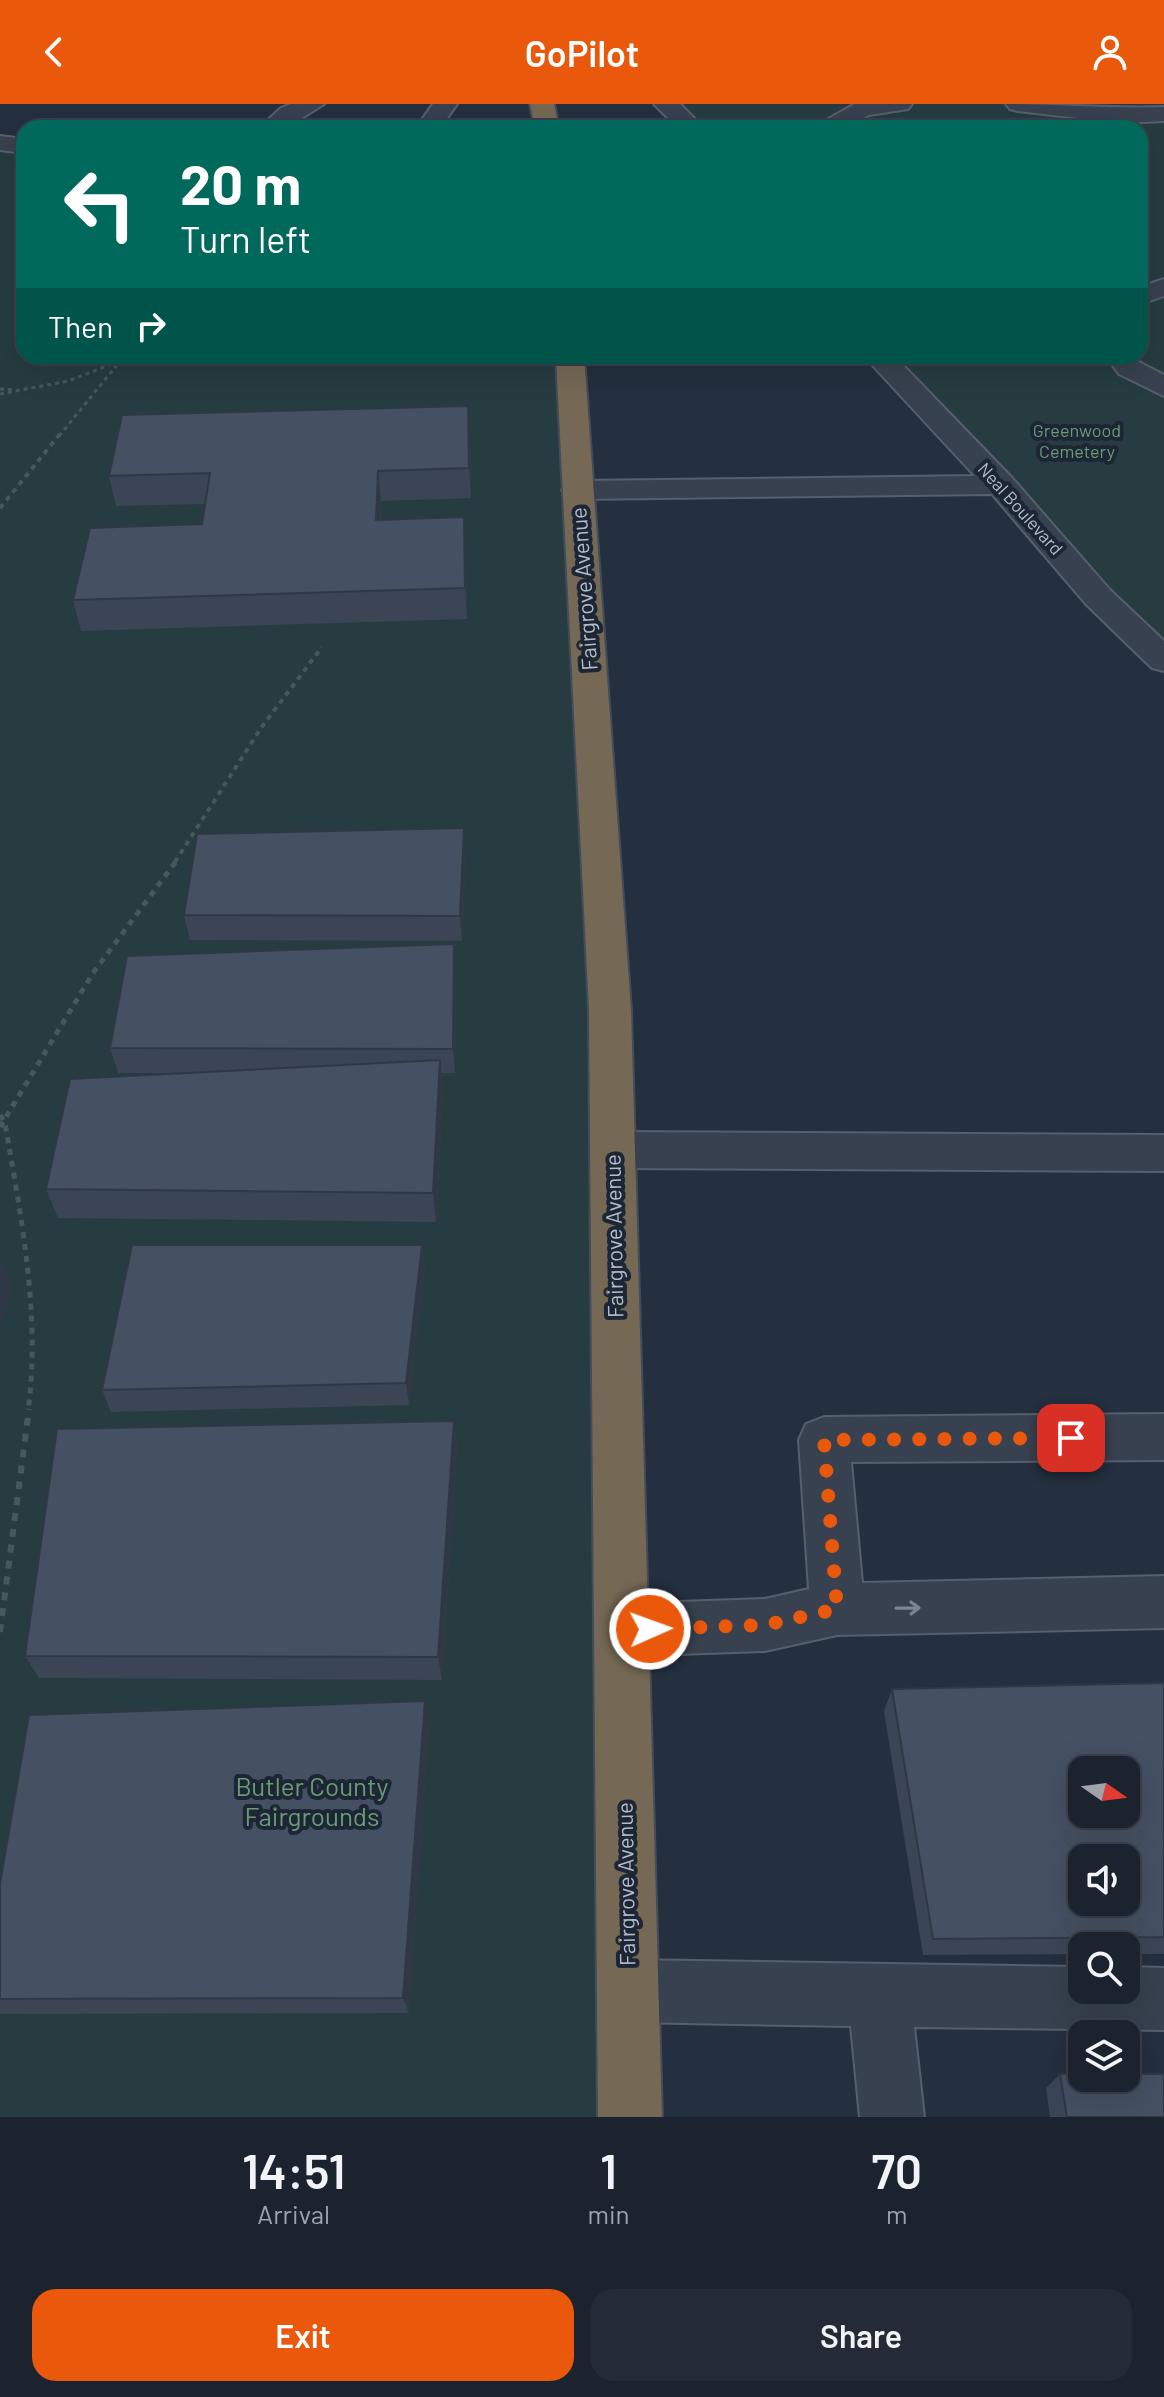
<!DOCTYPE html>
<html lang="en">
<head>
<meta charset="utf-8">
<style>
	:root { --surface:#1b232f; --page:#242b37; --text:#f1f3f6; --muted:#a0a4aa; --line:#39404b; --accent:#ea580c }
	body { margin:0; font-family:Barlow,sans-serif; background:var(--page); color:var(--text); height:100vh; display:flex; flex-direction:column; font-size:30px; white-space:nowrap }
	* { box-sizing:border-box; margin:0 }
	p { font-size:26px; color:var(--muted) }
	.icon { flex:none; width:44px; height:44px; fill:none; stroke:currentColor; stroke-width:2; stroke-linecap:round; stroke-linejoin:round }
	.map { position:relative; height:2013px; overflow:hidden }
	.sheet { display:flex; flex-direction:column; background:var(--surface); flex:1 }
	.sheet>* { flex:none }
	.guide { position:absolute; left:16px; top:16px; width:1132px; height:244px; border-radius:24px; box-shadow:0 8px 32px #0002,0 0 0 2px var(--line); background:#00695c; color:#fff; overflow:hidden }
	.needle { width:52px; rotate:104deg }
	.controls { position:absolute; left:1068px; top:1652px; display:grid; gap:16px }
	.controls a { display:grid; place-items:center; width:72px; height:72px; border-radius:16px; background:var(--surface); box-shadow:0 8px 32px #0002,0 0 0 2px var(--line); font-size:40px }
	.pin { position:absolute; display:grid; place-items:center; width:68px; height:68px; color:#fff; margin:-34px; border-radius:16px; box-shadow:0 4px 12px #0006 }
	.me { position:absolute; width:88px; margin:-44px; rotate:88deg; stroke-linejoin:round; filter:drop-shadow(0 0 6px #0008) }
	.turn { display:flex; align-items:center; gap:28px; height:168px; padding:0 32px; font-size:36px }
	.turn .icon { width:104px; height:104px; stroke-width:2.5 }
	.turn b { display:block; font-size:56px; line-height:68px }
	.then { display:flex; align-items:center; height:76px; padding:0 32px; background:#0003; gap:16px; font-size:30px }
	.eta { display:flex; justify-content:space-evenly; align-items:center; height:136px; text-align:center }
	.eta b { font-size:48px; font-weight:600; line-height:56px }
	.primary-button { display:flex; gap:16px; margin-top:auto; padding:16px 32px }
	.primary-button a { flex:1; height:92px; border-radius:24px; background:var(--accent); color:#fff; font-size:32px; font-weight:600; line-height:92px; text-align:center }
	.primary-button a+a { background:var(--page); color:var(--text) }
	header { display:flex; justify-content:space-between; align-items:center; height:104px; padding:0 32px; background:var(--accent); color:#fff; font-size:36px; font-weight:600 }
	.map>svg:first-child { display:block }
	.green { fill:#263c40 }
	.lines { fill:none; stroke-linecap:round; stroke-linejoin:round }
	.minor-casing { stroke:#565f6d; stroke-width:4 }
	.highway-casing { stroke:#434c5a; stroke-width:4 }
	.path-far3 { stroke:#44595d; stroke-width:3; stroke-dasharray:4 4; stroke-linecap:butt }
	.path-far2 { stroke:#44595d; stroke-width:4; stroke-dasharray:5 5; stroke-linecap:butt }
	.path-far1 { stroke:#44595d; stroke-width:5; stroke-dasharray:6 6; stroke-linecap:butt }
	.path { stroke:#44595d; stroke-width:6; stroke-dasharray:8 8; stroke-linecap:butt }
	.minor { fill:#38414f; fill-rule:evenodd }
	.highway { fill:#756955; fill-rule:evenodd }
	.wall { fill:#3b4555 }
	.shaded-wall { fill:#303845 }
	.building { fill:#455063; stroke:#303845; stroke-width:2; fill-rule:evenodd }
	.oneway { stroke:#7c8593 }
	.route { stroke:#ea580c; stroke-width:14; stroke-dasharray:0 25.2 }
	.labels { text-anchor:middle; stroke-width:8; stroke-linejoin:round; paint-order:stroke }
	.far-park-label { font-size:18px; fill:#6a9b77; stroke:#1d2634 }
	.far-street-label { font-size:18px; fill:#b4bcca; stroke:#1d2634 }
	.street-label { font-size:22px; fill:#b4bcca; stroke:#1d2634 }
	.near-park-label { font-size:26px; fill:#6a9b77; stroke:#1d2634 }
</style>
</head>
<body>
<header><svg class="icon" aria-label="back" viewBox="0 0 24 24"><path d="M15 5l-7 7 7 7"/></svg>GoPilot<svg class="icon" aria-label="person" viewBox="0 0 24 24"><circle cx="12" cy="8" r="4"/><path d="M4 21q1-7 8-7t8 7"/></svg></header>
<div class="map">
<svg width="1164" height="2013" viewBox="0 0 1164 2013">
	<rect width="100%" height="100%" fill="#242f3f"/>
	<path class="green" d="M 666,0 L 1164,0 L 1164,556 L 878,252 L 1140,252 L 1140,24 L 692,24 Z
		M 0,39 L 24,42 L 24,252 L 570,252 L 630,2013 L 0,2013 Z"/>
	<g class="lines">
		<g class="minor-casing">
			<path id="minor" d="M 291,0 L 324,0 L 286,24 L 259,24 L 281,4 Z
				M 433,0 L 457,0 L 440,24 L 416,24 Z
				M 654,0 L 680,0 L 704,24 L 678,24 Z
				M 855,0 L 912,0 L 908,5 L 869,11 L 846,24 L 817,24 L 821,19 Z
				M 1006,0 C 1059,0 1111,5 1164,3 L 1164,17 L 1122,19 L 1018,7 L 1010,5 Z
				M 0,32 L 24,35 L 24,49 L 0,46 Z
				M 1164,175 L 1164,192 L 1140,200 L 1140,183 Z
				M 864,252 L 894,252 L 1012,374 L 1110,486 L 1164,537 L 1164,567 L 1152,564 L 1086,500 L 992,390 L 578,395 L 567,393 L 562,386 L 567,379 L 578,377 L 975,372 Z
				M 1106,252 L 1135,252 L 1139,258 L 1164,271 L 1164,292 L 1119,270 Z
				M 613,1028 L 1164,1031 L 1164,1067 L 613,1064 L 597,1059 L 591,1046 L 597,1033 Z
				M 1164,1310 L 1164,1356 L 851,1358 L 862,1479 L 1164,1472 L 1164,1524 L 837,1531 L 765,1547 L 621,1552 L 602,1545 L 594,1526 L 602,1507 L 621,1500 L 765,1495 L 809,1485 L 799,1336 L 806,1320 L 824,1313 Z
				M 628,1856 L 1082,1863 L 1082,1886 L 1126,1886 L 1126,1863 L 1164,1864 L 1164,1926 L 914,1923 L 924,2013 L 860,2013 L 851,1922 L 628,1918 L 606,1909 L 597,1887 L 606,1865 Z"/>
		</g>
		<g class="highway-casing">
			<path id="highway" d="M 530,0 L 554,0 L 559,24 L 535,24 Z
				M 556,252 L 584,252 L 631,906 L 662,2013 L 598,2013 L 589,906 Z"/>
		</g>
		<path class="path-far3" d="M 0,285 L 14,286
			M 0,290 L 68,277 L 133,252
			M 59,332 L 117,261"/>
		<path class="path-far2" d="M 0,404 L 60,330
			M 175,758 L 261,624 L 322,543"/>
		<path class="path-far1" d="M 0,1011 L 5,1019 C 21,1113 41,1212 28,1307
			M 0,1023 L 93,869 L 177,756"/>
		<path class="path" d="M 0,1528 L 29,1305"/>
		<use href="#minor" class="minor"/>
		<use href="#highway" class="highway"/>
	</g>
	<path class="wall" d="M 470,332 L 471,394 L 381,397 L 381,415 L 466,443 L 467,515 L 81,527 L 73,496 L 202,420 L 206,400 L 116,402 L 109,372 Z
		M 466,749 L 462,837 L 190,836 L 184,811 Z
		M 456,864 L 455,969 L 441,969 L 443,985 L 436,1118 L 58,1114 L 46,1085 L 185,969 L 118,969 L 110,944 Z
		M 422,1141 L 425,1164 L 409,1301 L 111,1308 L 102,1286 Z
		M 454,1317 L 457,1343 L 442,1576 L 39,1574 L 25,1552 Z
		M 1164,1579 L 1164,1850 L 1126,1850 L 1126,1842 L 1082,1842 L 1082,1850 L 923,1851 L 884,1607 L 892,1585 Z
		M 429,1619 L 409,1909 L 0,1910 L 0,1780 Z
		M 1060,1970 L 1164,2013 L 1050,2013 L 1046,1984 Z"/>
	<path class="shaded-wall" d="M 468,302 L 470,332 L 471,394 L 469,364 Z
		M 378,367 L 381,397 L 379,446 L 376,416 Z
		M 464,413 L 466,443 L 467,515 L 465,484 Z
		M 464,724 L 466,749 L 462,837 L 460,812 Z
		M 454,840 L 456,864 L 455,969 L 453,945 Z
		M 440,956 L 443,985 L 436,1118 L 433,1089 Z
		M 422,1141 L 425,1164 L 409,1301 L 406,1279 Z
		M 1,1155 L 14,1183 L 0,1225 L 0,1158 Z
		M 454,1317 L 457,1343 L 442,1576 L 438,1553 Z
		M 425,1597 L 429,1619 L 409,1909 L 403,1894 Z"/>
	<path class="building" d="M 468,302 L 469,364 L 378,367 L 376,416 L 464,413 L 465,484 L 73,496 L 90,424 L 202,420 L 210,369 L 109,372 L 122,311 Z
		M 464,724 L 460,812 L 184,811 L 197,730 Z
		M 454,840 L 453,945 L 110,944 L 127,852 Z
		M 440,956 L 433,1089 L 46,1085 L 70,975 Z
		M 132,1141 L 422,1141 L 406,1279 L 102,1286 Z
		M 454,1317 L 438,1553 L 25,1552 L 57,1325 Z
		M 1164,1579 L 1164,1833 L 933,1835 L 892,1585 ZM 1082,1666 L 1126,1666 L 1126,1710 L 1082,1710 ZM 1082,1754 L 1126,1754 L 1126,1798 L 1082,1798 Z
		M 425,1597 L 403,1894 L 0,1895 L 0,1780 L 29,1611 Z
		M 1060,1970 L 1082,1970 L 1082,1974 L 1126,1974 L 1126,1970 L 1164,1970 L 1164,2013 L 1067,2013 Z"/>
	<defs><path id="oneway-shaft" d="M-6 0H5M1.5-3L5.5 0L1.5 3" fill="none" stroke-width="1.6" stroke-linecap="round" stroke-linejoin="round" transform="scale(2)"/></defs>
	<use class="oneway" href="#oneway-shaft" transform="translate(908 1504) rotate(-1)"/>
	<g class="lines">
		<path class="route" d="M 650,1525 L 765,1521 L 837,1505 L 824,1336 L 1071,1334"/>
	</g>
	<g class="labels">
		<g class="far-park-label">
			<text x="1077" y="333">Greenwood<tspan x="1077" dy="21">Cemetery</tspan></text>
		</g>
		<g class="far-street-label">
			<text transform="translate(1020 405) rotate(48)" y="6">Neal Boulevard</text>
		</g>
		<g class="street-label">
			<text transform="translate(584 485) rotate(-94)" y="8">Fairgrove Avenue</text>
			<text transform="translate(614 1132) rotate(-91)" y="8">Fairgrove Avenue</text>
			<text transform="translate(626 1780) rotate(-91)" y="8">Fairgrove Avenue</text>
		</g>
		<g class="near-park-label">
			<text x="312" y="1692">Butler County<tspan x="312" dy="30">Fairgrounds</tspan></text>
		</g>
	</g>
</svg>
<div class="controls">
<a><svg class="needle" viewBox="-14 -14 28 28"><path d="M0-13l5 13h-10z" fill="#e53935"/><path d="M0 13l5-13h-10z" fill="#a0a4aa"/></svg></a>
<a><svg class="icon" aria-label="sound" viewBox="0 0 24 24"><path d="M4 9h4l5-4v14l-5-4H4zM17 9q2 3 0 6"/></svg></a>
<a><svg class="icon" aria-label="search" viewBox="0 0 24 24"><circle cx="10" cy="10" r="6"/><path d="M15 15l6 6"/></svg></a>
<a><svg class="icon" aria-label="layers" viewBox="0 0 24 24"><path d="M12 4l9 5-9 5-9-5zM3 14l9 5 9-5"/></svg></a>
</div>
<div class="pin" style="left:1071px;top:1334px;background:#d93025"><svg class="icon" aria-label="arrive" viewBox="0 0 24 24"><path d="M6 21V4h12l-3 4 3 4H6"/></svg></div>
<svg class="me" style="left:650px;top:1525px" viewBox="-20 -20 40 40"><circle r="17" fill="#ea580c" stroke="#fff" stroke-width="3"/><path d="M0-11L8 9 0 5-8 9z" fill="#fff"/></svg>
<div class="guide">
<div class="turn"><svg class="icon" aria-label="left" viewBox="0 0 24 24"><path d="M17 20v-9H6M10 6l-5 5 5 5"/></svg><div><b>20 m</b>Turn left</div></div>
<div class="then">Then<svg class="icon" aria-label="right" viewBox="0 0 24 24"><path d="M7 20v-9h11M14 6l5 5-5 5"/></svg></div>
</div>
</div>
<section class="sheet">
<div class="eta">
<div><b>14:51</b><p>Arrival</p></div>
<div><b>1</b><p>min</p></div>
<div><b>70</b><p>m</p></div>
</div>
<div class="primary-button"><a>Exit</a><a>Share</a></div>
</section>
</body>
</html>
